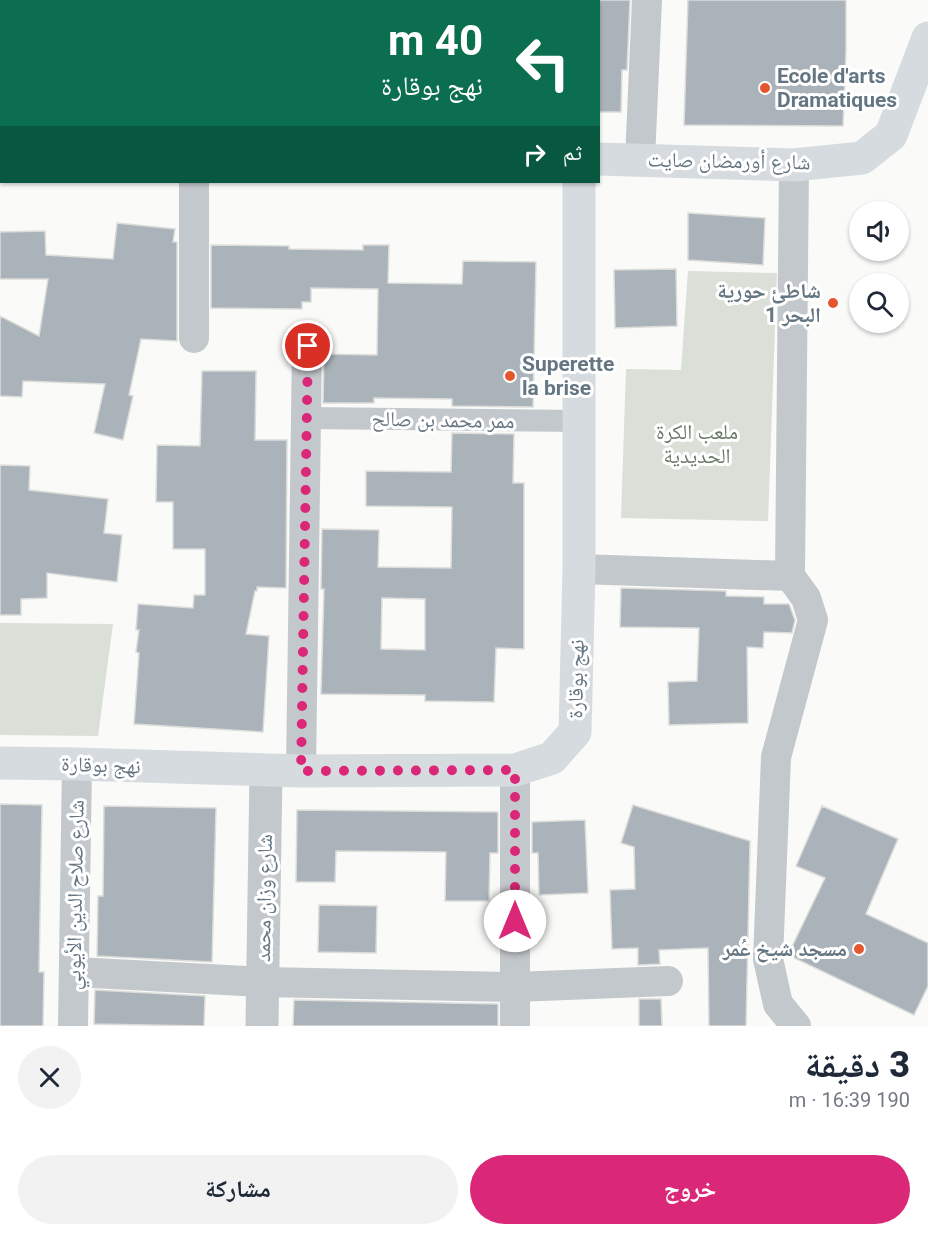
<!DOCTYPE html>
<html lang="ar">
<head>
<meta charset="utf-8">
<style>
	:root { --surface:#fff; --page:#f2f2f3; --text:#1f2937; --muted:#747a83; --accent:#db2777 }
	body { margin:0; font-family:Roboto,"Noto Naskh Arabic",sans-serif; background:var(--page); color:var(--text); direction:rtl; height:100vh; display:flex; flex-direction:column; font-size:22px; white-space:nowrap }
	* { box-sizing:border-box; margin:0 }
	p { font-size:20px; color:var(--muted) }
	.icon { flex:none; width:33px; height:33px; fill:none; stroke:currentColor; stroke-width:2; stroke-linecap:round; stroke-linejoin:round }
	.map { position:relative; height:1026px; overflow:hidden; direction:ltr }
	.drawer { display:flex; flex-direction:column; background:var(--surface); flex:1 }
	.drawer>* { flex:none }
	.top-card { position:absolute; left:0px; top:0px; width:600px; height:183px; box-shadow:0 2px 4px #0004; direction:rtl; background:#0b6e4f; color:#fff; overflow:hidden }
	.buttons { position:absolute; left:849px; top:201px; display:grid; gap:12px }
	.buttons a { display:grid; place-items:center; width:60px; height:60px; border-radius:50%; background:var(--surface); box-shadow:0 2px 4px #0004; font-size:30px }
	.pin { position:absolute; display:grid; place-items:center; width:51px; height:51px; color:#fff; margin:-26px; border:3px solid #fff; border-radius:50%; box-shadow:0 2px 6px #0007 }
	.me { position:absolute; width:66px; margin:-33px; rotate:0deg; stroke-linejoin:round; filter:drop-shadow(0 0 4px #0008) }
	.turn { display:flex; align-items:center; gap:21px; height:126px; padding:0 18px; font-size:27px }
	.turn .icon { width:78px; height:78px; stroke-width:2.5 }
	.turn b { display:block; font-size:42px; line-height:51px }
	.then { display:flex; align-items:center; height:57px; padding:0 18px; background:#0003; gap:12px; font-size:22px }
	.round { display:grid; place-items:center; flex:none; width:63px; height:63px; border-radius:32px; background:var(--page) }
	.head { display:flex; align-items:center; justify-content:space-between; height:102px; padding:0 18px }
	h1 { font-size:36px; font-weight:800; line-height:45px }
	.primary-button { display:flex; gap:12px; margin-top:auto; padding:12px 18px }
	.primary-button a { flex:1; height:69px; border-radius:36px; background:var(--accent); color:#fff; font-size:24px; font-weight:800; line-height:69px; text-align:center }
	.primary-button a+a { background:var(--page); color:var(--text) }
	.map>svg:first-child { display:block }
	.green { fill:#dadfd7 }
	.building { fill:#aab3b9; stroke:#dcdcda; stroke-width:1.5; fill-rule:evenodd }
	.lines { fill:none; stroke-linecap:round; stroke-linejoin:round }
	.pedestrian { stroke:#c3c8cc; stroke-width:22 }
	.minor { stroke:#c3c8cc; stroke-width:30 }
	.tertiary { stroke:#c3c8cc; stroke-width:33 }
	.secondary { stroke:#d6dbdf; stroke-width:33 }
	.route { stroke:#db2777; stroke-width:10; stroke-dasharray:0 18 }
	.poi-dot { fill:#e4572e; stroke:#fff; stroke-width:2 }
	.labels { text-anchor:middle; stroke-width:6; stroke-linejoin:round; paint-order:stroke }
	.poi-label { font-size:21px; font-weight:bold; fill:#657683; stroke:#fff; text-anchor:start }
	.street-label { font-size:21px; fill:#657683; stroke:#fff }
	.park-label { font-size:21px; fill:#687a64; stroke:#fff }
</style>
</head>
<body>
<div class="map">
<svg width="928" height="1026" viewBox="0 0 928 1026">
	<rect width="100%" height="100%" fill="#fafaf8"/>
	<path class="green" d="M 688,271 L 777,273 L 768,521 L 621,518 L 626,369 L 681,370 Z
		M 0,623 L 113,624 L 98,736 L 0,735 Z"/>
	<path class="building" d="M 598,0 L 630,0 L 627,70 L 622,70 L 621,112 L 598,112 Z
		M 688,0 L 846,0 L 846,51 L 843,126 L 684,125 Z
		M 688,213 L 765,218 L 763,265 L 688,260 Z
		M 117,223 L 175,229 L 173,242 L 177,242 L 177,341 L 141,339 L 129,395 L 133,396 L 123,440 L 94,433 L 105,384 L 23,381 L 22,397 L 0,396 L 0,316 L 39,336 L 48,279 L 0,279 L 0,232 L 45,231 L 46,255 L 113,259 Z
		M 211,245 L 289,246 L 289,249 L 363,250 L 363,245 L 389,245 L 388,283 L 462,284 L 463,261 L 536,262 L 533,407 L 452,406 L 452,399 L 374,398 L 374,403 L 323,403 L 324,354 L 377,355 L 378,289 L 311,288 L 311,302 L 302,302 L 302,309 L 211,308 Z
		M 676,269 L 677,326 L 615,328 L 614,270 Z
		M 202,371 L 256,371 L 255,440 L 287,440 L 286,588 L 257,587 L 257,591 L 255,591 L 246,634 L 269,636 L 263,732 L 134,724 L 139,653 L 136,652 L 139,630 L 136,630 L 138,604 L 193,608 L 194,595 L 205,595 L 205,549 L 173,549 L 173,502 L 156,502 L 157,445 L 200,446 Z
		M 452,433 L 514,434 L 513,483 L 524,483 L 524,649 L 496,648 L 494,702 L 425,701 L 425,695 L 321,694 L 324,589 L 321,589 L 322,529 L 379,530 L 378,567 L 451,568 L 452,507 L 366,506 L 366,471 L 451,472 ZM 382,598 L 425,599 L 425,650 L 381,649 Z
		M 0,465 L 30,466 L 29,490 L 108,499 L 104,533 L 122,535 L 117,582 L 47,573 L 47,598 L 21,599 L 21,615 L 0,615 Z
		M 621,588 L 726,591 L 726,596 L 764,597 L 764,604 L 789,604 L 795,620 L 792,633 L 764,632 L 763,648 L 747,647 L 748,723 L 669,725 L 668,682 L 697,681 L 699,628 L 620,627 Z
		M 0,804 L 42,805 L 39,972 L 44,972 L 43,1026 L 0,1026 Z
		M 633,805 L 750,841 L 746,1026 L 709,1026 L 708,948 L 659,950 L 660,964 L 638,965 L 638,948 L 612,949 L 610,890 L 635,889 L 634,847 L 621,843 Z
		M 104,806 L 216,808 L 212,962 L 97,956 L 98,896 L 103,896 Z
		M 822,806 L 898,839 L 866,914 L 928,943 L 928,986 L 914,1015 L 788,955 L 825,878 L 796,866 Z
		M 297,810 L 498,812 L 498,853 L 490,853 L 489,901 L 445,901 L 446,852 L 336,851 L 335,882 L 296,882 Z
		M 585,820 L 588,893 L 539,895 L 538,853 L 532,853 L 532,822 Z
		M 319,905 L 377,906 L 376,953 L 318,952 Z
		M 95,990 L 205,996 L 204,1026 L 94,1024 Z
		M 639,999 L 661,999 L 662,1026 L 639,1026 Z
		M 294,1000 L 498,1004 L 498,1026 L 293,1026 Z"/>
	<g class="lines">
		<path class="pedestrian" d="M 307,418 L 579,421"/>
		<path class="minor" d="M 0,128 L 2,127
			M 640,160 L 647,0
			M 194,182 L 194,338
			M 579,569 L 790,576 L 794,165
			M 790,576 L 806,598 L 813,620 L 776,757 L 768,959 L 778,1004 L 796,1026
			M 515,770 L 515,1026
			M 301,771 L 307,346
			M 75,972 L 263,982 L 515,987 L 668,981
			M 73,1026 L 77,764"/>
		<path class="tertiary" d="M 0,156 L 2,156
			M 262,1026 L 266,771"/>
		<path class="secondary" d="M 598,159 L 794,165 L 862,158 L 891,135 L 928,38
			M 0,763 L 77,764 L 301,771 L 515,770 L 552,758 L 575,732 L 579,569 L 579,182"/>
	</g>
	<g class="lines">
		<path class="route" d="M 308,346 L 301,771 L 515,770 L 515,921"/>
	</g>
	<g class="poi-dot">
		<circle cx="765" cy="88" r="6"/>
		<circle cx="833" cy="303" r="6"/>
		<circle cx="510" cy="376" r="6"/>
		<circle cx="859" cy="949" r="6"/>
	</g>
	<g class="labels">
		<g class="poi-label">
			<text x="777" y="83">Ecole d'arts<tspan x="777" dy="24">Dramatiques</tspan></text>
			<text x="821" y="298" text-anchor="end">شاطئ حورية<tspan x="821" dy="24">البحر 1</tspan></text>
			<text x="522" y="371">Superette<tspan x="522" dy="24">la brise</tspan></text>
			<text x="847" y="956" text-anchor="end">مسجد شيخ عُمر</text>
		</g>
		<g class="street-label">
			<text transform="translate(729 161) rotate(1)" y="7">شارع أورمضان صايت</text>
			<text transform="translate(443 420) rotate(1)" y="7">ممر محمد بن صالح</text>
			<text transform="translate(576 679) rotate(-89)" y="7">نهج بوقارة</text>
			<text transform="translate(101 765) rotate(2)" y="7">نهج بوقارة</text>
			<text transform="translate(75 895) rotate(-89)" y="7">شارع صلاح الدين الأيوبي</text>
			<text transform="translate(264 898) rotate(-89)" y="7">شارع وزان محمد</text>
		</g>
		<g class="park-label">
			<text x="697" y="439">ملعب الكرة<tspan x="697" dy="24">الحديدية</tspan></text>
		</g>
	</g>
</svg>
<div class="buttons">
<a><svg class="icon" aria-label="sound" viewBox="0 0 24 24"><path d="M4 9h4l5-4v14l-5-4H4zM17 9q2 3 0 6"/></svg></a>
<a><svg class="icon" aria-label="search" viewBox="0 0 24 24"><circle cx="10" cy="10" r="6"/><path d="M15 15l6 6"/></svg></a>
</div>
<div class="pin" style="left:308px;top:346px;background:#d93025"><svg class="icon" aria-label="arrive" viewBox="0 0 24 24"><path d="M6 21V4h12l-3 4 3 4H6"/></svg></div>
<svg class="me" style="left:515px;top:921px" viewBox="-20 -20 40 40"><circle r="19" fill="#fff"/><path d="M0-13L10 11 0 6-10 11z" fill="#db2777"/></svg>
<div class="top-card">
<div class="turn"><svg class="icon" aria-label="left" viewBox="0 0 24 24"><path d="M17 20v-9H6M10 6l-5 5 5 5"/></svg><div><b>40 m</b>نهج بوقارة</div></div>
<div class="then">ثم<svg class="icon" aria-label="right" viewBox="0 0 24 24"><path d="M7 20v-9h11M14 6l5 5-5 5"/></svg></div>
</div>
</div>
<section class="drawer">
<div class="head"><div><h1>3 دقيقة</h1><p>190 m · 16:39</p></div><a class="round"><svg class="icon" aria-label="close" viewBox="0 0 24 24"><path d="M6 6l12 12M18 6L6 18"/></svg></a></div>
<div class="primary-button"><a>خروج</a><a>مشاركة</a></div>
</section>
</body>
</html>
